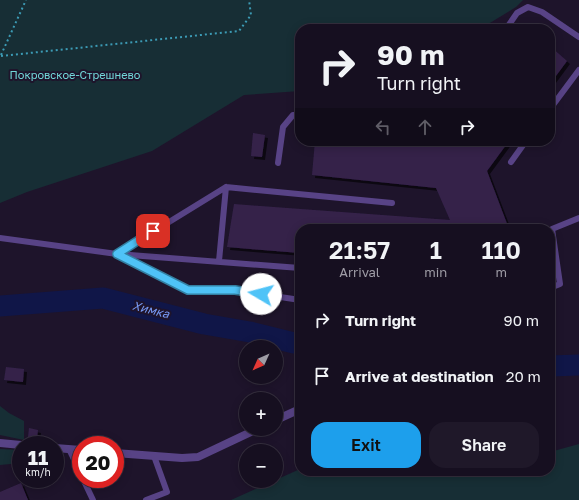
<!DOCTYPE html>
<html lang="en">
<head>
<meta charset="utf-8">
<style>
	:root { --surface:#160f20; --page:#1f1829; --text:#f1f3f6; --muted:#9e9ca5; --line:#352f3e; --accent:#1d9fec }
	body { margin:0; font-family:"Golos Text",sans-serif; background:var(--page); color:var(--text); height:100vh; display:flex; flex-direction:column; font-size:15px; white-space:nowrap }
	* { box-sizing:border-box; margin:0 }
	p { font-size:13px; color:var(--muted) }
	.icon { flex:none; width:22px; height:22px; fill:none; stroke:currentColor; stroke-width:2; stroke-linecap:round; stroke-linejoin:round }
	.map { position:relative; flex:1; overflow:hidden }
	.details { position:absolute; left:295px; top:224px; width:260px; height:252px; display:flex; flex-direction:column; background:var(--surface); border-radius:16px; box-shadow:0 2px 10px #0003,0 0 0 1px var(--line) }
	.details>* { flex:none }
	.top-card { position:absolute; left:295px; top:24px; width:260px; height:122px; border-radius:16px; box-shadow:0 2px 10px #0003,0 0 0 1px var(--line); background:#160f20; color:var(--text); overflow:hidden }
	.needle { width:26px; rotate:225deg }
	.controls { position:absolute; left:239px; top:340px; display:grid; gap:8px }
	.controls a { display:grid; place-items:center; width:44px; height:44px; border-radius:50%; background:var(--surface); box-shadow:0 2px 10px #0003,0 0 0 1px var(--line); font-size:20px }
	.speed { position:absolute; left:12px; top:436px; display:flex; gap:8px; font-size:20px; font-weight:700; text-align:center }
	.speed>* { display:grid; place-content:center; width:52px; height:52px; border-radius:50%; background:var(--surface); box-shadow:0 2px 10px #0003,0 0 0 1px var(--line); line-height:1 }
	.speed small { font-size:10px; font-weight:400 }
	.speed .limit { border:6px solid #d22; background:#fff; color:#111 }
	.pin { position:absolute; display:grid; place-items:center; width:34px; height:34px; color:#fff; margin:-17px; border-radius:8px; box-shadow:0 2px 6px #0006 }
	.me { position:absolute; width:44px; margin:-22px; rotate:278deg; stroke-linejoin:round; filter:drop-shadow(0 0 3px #0008) }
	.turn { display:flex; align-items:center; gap:14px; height:84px; padding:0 16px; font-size:18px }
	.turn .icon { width:52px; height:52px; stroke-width:2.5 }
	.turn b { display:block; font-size:28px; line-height:34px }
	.lanes { display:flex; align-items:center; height:38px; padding:0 16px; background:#0003; justify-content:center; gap:20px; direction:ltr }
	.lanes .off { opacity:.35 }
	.eta { display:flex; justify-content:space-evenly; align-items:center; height:68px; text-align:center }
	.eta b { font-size:24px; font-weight:600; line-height:28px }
	.action { display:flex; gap:8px; margin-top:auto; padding:8px 16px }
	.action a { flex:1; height:46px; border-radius:16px; background:var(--accent); color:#111; font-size:16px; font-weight:600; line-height:46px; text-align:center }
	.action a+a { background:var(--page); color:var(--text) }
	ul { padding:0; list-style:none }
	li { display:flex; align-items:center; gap:12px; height:56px; padding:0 16px }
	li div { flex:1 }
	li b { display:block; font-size:15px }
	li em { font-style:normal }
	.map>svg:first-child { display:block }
	.green { fill:#172e35 }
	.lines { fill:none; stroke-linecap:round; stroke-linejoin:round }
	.river { stroke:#101648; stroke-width:21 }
	.building { fill:#35224a; filter:url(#shadow) }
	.path { stroke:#3c9bb5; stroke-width:2; stroke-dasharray:2 3; stroke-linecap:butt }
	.service { stroke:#584386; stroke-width:6 }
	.minor { stroke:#584386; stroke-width:8 }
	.route-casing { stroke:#337fa1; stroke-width:10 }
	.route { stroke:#4fc3f7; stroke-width:7 }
	.labels { text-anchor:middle; stroke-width:4; stroke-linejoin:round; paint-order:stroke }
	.park-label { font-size:11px; fill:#71d6d8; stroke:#1e142b }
	.water-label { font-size:12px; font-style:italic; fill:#7799f4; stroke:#1e142b }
</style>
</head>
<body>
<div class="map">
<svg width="579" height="500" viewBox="0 0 579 500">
	<defs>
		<filter id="shadow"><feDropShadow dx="3" dy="3" stdDeviation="0" flood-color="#0009"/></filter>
	</defs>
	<rect width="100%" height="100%" fill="#1e142b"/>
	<path class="green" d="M 0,0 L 523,0 L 516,7 L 480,29 L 300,29 L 300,91 L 244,95 L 152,151 L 27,192 L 0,203 Z
		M 0,406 L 9,413 L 24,421 L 24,440 L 0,435 Z
		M 579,444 L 579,500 L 231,500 L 300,469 L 300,471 L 550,471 L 550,452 Z
		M 0,449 L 21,450 L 21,463 L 0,465 Z"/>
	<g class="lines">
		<path class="river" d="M 0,306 L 103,298 L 204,324 L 250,332 L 294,343 L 300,341
			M 550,366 L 579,365"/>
	</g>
	<path class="building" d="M 550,46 L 567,61 L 550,84 Z
		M 253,133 L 265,135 L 262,157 L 251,156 Z
		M 315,141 L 509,141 L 487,171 L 509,229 L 300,229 L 300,253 L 227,247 L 234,204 L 450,220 L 436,188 L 312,175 Z
		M 6,367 L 24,369 L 23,382 L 4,380 Z
		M 29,428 L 38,430 L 37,438 L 28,437 Z
		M 21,483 L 28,500 L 0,500 L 0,492 Z"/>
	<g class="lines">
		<path class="path" d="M 1,55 L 26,0
			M 1,56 L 239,31 L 251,15 L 249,0"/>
		<path class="service" d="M 506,29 L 517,13 L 528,7 L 542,12 L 579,37
			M 550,109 L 579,70
			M 511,162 L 526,141
			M 278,163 L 283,127 L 293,115 L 300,116
			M 226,187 L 392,203
			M 0,238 L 117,254 L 300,268
			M 117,254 L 226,187 L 219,261
			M 120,255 L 188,290 L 235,290 L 300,300
			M 550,288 L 560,284 L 552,229 L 579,218
			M 69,449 L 81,474
			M 83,479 L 93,500
			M 146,500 L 167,492 L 154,456"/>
		<path class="minor" d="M 276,420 L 300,409
			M 0,443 L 21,445
			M 55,448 L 81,450
			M 115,453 L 182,458 L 198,457 L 257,429"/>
	</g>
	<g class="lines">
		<g class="route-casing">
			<path id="route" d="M 153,231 L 117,254 L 188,290 L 235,290 L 261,294"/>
		</g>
		<use href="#route" class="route"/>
	</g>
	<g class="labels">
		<g class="park-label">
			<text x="75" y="79">Покровское-Стрешнево</text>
		</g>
		<g class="water-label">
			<text transform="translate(151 310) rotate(14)" y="4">Химка</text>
		</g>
	</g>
</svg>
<div class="controls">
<a><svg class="needle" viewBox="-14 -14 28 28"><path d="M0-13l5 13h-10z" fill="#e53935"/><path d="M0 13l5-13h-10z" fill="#9e9ca5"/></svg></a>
<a>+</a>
<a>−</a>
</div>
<div class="speed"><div>11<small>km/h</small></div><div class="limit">20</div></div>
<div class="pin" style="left:153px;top:231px;background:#d93025"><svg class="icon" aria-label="arrive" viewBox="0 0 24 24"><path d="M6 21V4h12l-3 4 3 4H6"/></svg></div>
<svg class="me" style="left:261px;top:294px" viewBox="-20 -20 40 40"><circle r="19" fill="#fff"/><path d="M0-13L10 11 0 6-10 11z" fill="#4fc3f7"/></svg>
<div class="top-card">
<div class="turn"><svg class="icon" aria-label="right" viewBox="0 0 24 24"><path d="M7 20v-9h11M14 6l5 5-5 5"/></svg><div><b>90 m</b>Turn right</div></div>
<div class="lanes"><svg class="icon off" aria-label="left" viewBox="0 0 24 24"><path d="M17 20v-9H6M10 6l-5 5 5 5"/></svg><svg class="icon off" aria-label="ahead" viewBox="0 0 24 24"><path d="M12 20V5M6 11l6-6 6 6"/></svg><svg class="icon" aria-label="right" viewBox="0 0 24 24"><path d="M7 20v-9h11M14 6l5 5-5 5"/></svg></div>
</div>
<section class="details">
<div class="eta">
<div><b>21:57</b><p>Arrival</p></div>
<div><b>1</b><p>min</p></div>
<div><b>110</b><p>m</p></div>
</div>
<ul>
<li><svg class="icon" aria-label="right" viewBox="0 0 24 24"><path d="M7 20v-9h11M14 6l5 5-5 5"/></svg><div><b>Turn right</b></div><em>90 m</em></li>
<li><svg class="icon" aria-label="arrive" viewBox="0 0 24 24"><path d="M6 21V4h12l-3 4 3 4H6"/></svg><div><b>Arrive at destination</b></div><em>20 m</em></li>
</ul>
<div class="action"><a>Exit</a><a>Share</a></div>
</section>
</div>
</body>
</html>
